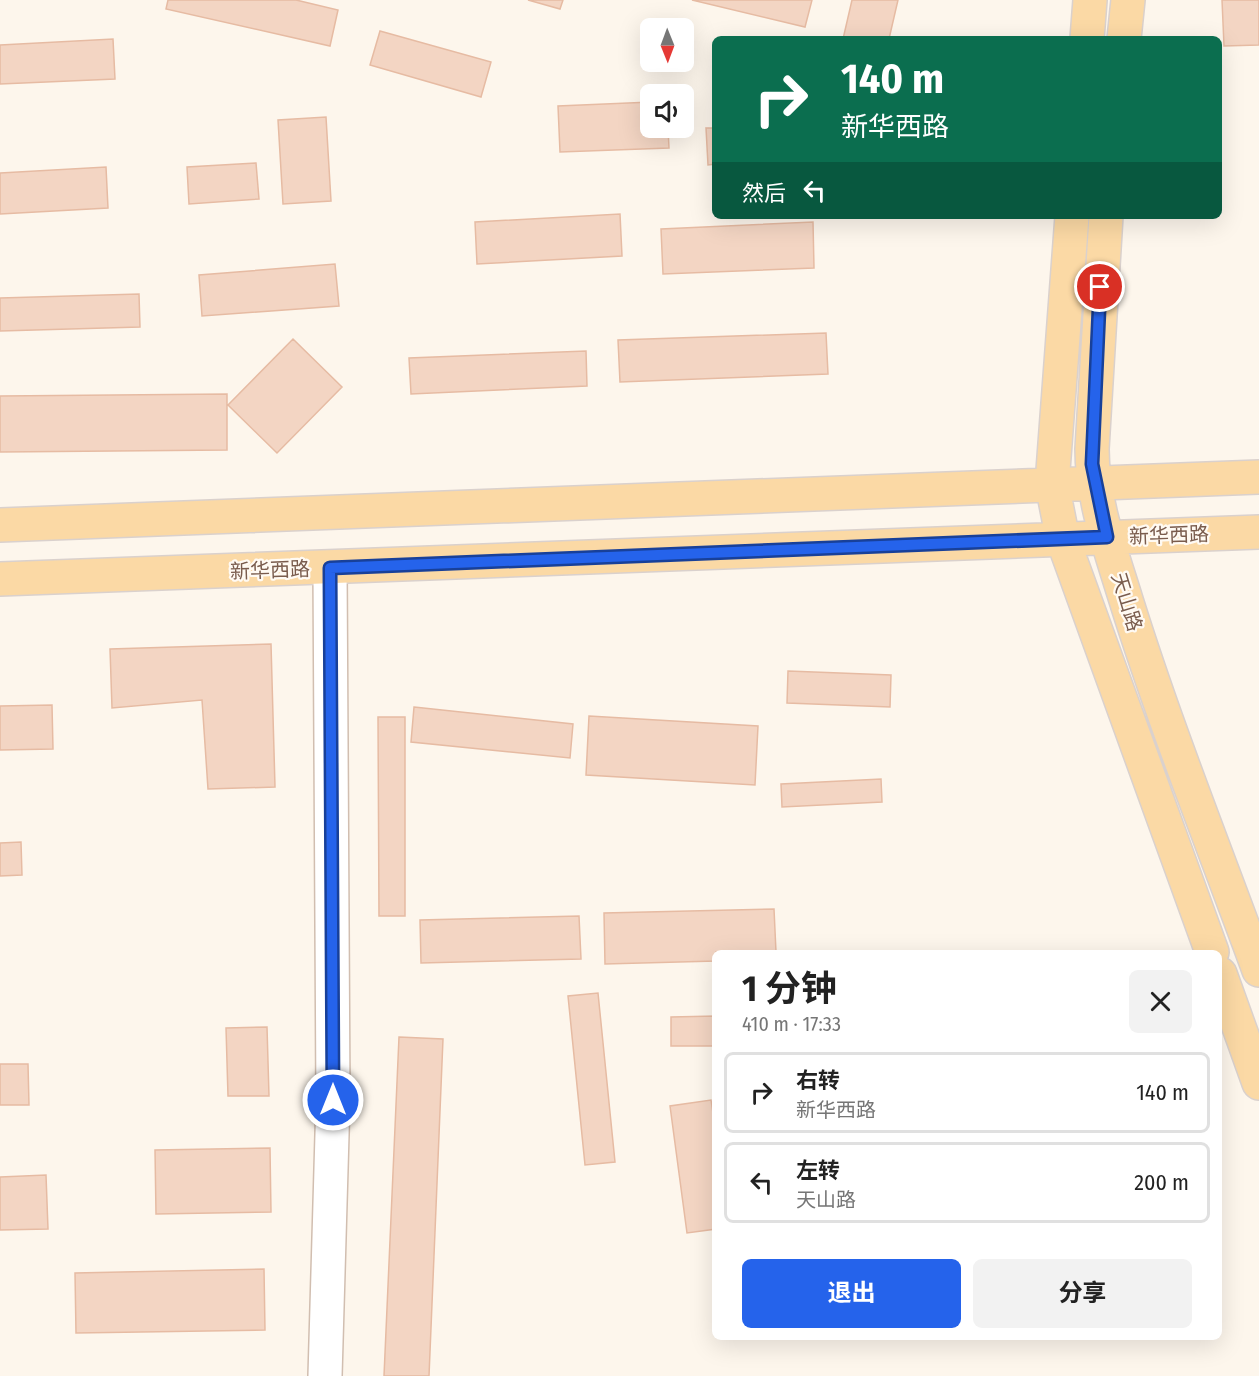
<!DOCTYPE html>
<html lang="zh">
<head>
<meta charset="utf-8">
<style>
	:root { --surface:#fff; --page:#f2f2f2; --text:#222; --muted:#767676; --line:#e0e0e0; --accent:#2563eb }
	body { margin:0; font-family:"Fira Sans Condensed","Noto Sans SC",sans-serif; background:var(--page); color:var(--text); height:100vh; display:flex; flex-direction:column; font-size:22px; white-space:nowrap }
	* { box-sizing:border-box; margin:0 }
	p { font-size:20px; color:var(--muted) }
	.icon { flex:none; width:33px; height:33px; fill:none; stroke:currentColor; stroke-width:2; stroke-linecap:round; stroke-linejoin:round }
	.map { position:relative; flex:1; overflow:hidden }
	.details { position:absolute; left:712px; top:950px; width:510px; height:390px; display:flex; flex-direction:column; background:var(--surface); border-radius:9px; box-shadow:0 6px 24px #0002 }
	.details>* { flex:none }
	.guide { position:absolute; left:712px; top:36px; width:510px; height:183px; border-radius:9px; box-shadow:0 6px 24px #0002; background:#0b6e4f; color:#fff; overflow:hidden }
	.needle { width:39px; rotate:179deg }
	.buttons { position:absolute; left:640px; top:18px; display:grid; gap:12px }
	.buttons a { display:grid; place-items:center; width:54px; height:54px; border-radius:9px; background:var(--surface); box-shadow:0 6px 24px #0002; font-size:30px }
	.pin { position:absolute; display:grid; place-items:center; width:51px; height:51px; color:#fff; margin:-26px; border:3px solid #fff; border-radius:50%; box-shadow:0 2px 6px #0007 }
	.me { position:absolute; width:66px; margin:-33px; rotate:0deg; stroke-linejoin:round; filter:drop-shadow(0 0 4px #0008) }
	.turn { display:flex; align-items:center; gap:21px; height:126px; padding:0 30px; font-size:27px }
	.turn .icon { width:78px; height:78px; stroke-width:2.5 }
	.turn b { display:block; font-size:42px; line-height:51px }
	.then { display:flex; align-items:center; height:57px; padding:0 30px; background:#0003; gap:12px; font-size:22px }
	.round { display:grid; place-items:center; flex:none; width:63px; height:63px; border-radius:9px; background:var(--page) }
	.summary { display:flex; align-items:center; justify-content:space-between; height:102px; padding:0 30px }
	h1 { font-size:36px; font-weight:700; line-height:45px }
	.primary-button { display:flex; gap:12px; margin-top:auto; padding:12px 30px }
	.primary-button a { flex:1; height:69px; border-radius:9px; background:var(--accent); color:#fff; font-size:24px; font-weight:700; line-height:69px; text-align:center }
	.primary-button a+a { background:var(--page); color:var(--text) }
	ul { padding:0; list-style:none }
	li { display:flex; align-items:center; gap:18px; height:81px; margin:0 12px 9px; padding:0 18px; border:3px solid var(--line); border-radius:9px }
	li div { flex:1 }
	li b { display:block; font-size:22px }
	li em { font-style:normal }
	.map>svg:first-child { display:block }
	.building { fill:#f3d5c3; stroke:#e6bba3; stroke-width:1.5 }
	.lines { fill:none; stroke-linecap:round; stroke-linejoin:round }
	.minor-casing { stroke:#d1beb0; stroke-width:36 }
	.major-casing { stroke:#dad1cd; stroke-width:36 }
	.minor { stroke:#fff; stroke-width:33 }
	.major { stroke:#fbd9a5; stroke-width:33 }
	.route-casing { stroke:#184099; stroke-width:15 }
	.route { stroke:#2563eb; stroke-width:10 }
	.labels { text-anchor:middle; stroke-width:4.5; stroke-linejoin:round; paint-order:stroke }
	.street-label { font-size:20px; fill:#7a5c4d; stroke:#fffaf3 }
</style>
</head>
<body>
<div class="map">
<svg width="1259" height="1376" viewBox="0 0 1259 1376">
	<rect width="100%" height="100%" fill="#fdf6ec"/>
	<path class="building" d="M 168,0 L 296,0 L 338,10 L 330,46 L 166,9 Z
		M 528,0 L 563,0 L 560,9 Z
		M 692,0 L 812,0 L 805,27 Z
		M 852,0 L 898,0 L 889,39 L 843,39 Z
		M 1222,0 L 1259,0 L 1259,45 L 1224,46 Z
		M 380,31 L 491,62 L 481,97 L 370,65 Z
		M 113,39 L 115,79 L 0,84 L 0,45 Z
		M 651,102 L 651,128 L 668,128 L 669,148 L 560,152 L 558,106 Z
		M 326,117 L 331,201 L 283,204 L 278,120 Z
		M 706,128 L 716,128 L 716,164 L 708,165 Z
		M 256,163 L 259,199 L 189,204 L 187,167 Z
		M 106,167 L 108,208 L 0,214 L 0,173 Z
		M 620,214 L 622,256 L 477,264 L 475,222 Z
		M 813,222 L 814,268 L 663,274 L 661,229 Z
		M 335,264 L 339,306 L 202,316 L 199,275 Z
		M 139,294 L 140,327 L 0,331 L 0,298 Z
		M 826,333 L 828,374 L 620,382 L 618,340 Z
		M 293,339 L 342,387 L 277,453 L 228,405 Z
		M 586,351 L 587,386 L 411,394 L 409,358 Z
		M 227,394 L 227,450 L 0,452 L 0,396 Z
		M 271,644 L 275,787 L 208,789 L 202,700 L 112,708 L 110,649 Z
		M 788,671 L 891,675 L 890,707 L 787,703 Z
		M 52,705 L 53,749 L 0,750 L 0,706 Z
		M 414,707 L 573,724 L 570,758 L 411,742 Z
		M 589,716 L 758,726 L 755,785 L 586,775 Z
		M 378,717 L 405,717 L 405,916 L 379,916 Z
		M 881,779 L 882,802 L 782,807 L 781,784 Z
		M 21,842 L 22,875 L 0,876 L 0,843 Z
		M 774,909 L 776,952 L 716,952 L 716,961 L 605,964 L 604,913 Z
		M 579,916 L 581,959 L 421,963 L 420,920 Z
		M 598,993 L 615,1162 L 585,1165 L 568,996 Z
		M 716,1016 L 716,1046 L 671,1046 L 671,1017 Z
		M 267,1027 L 269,1096 L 228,1096 L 226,1028 Z
		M 399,1037 L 443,1039 L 429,1376 L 384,1376 Z
		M 0,1064 L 28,1064 L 29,1105 L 0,1105 Z
		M 711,1100 L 716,1133 L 716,1229 L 687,1233 L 670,1106 Z
		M 270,1148 L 271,1212 L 156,1214 L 155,1150 Z
		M 46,1175 L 48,1229 L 0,1230 L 0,1177 Z
		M 264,1269 L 265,1330 L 76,1333 L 75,1273 Z"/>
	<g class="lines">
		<g class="minor-casing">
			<path id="minor" d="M 325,1376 L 333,1100 L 330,568"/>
		</g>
		<g class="major-casing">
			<path id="major" d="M 1087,39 L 1090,0
				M 1124,39 L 1128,0
				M 1072,216 L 1052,484 L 1063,540 L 1212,952
				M 1106,216 L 1092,449 C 1092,500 1111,551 1126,600 C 1165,725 1214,847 1259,970
				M 0,525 L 1259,477
				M 0,579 L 1259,532
				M 1220,974 L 1259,1083"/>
		</g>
		<use href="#minor" class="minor"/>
		<use href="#major" class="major"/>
	</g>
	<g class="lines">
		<g class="route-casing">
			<path id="route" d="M 333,1100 L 330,568 L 1107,537 L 1092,464 L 1100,287"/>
		</g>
		<use href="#route" class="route"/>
	</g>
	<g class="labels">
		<g class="street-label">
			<text transform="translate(1169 535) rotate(-2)" y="7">新华西路</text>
			<text transform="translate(270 570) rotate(-2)" y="7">新华西路</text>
			<text transform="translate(1127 602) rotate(73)" y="7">天山路</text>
		</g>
	</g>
</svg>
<div class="buttons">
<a><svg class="needle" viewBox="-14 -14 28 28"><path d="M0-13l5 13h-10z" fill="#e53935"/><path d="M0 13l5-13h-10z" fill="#767676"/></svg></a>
<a><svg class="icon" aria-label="sound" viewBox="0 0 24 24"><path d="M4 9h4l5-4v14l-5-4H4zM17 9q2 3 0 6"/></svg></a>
</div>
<div class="pin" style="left:1100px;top:287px;background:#d93025"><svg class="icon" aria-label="arrive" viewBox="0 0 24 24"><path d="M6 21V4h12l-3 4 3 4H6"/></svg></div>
<svg class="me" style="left:333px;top:1100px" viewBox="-20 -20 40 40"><circle r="17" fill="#2563eb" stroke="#fff" stroke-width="3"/><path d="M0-11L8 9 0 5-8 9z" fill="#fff"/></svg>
<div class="guide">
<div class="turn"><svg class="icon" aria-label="right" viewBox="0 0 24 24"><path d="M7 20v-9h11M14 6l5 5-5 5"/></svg><div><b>140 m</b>新华西路</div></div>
<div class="then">然后<svg class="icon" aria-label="left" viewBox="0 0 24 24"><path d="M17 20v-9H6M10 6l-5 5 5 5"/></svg></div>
</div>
<section class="details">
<div class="summary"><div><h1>1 分钟</h1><p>410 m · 17:33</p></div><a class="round"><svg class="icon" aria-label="close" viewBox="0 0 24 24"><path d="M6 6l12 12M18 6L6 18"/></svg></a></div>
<ul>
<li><svg class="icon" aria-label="right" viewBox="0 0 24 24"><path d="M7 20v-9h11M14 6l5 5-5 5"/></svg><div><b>右转</b><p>新华西路</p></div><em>140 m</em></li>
<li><svg class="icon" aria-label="left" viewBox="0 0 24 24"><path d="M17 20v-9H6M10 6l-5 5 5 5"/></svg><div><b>左转</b><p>天山路</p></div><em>200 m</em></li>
</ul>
<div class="primary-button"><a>退出</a><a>分享</a></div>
</section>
</div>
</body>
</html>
